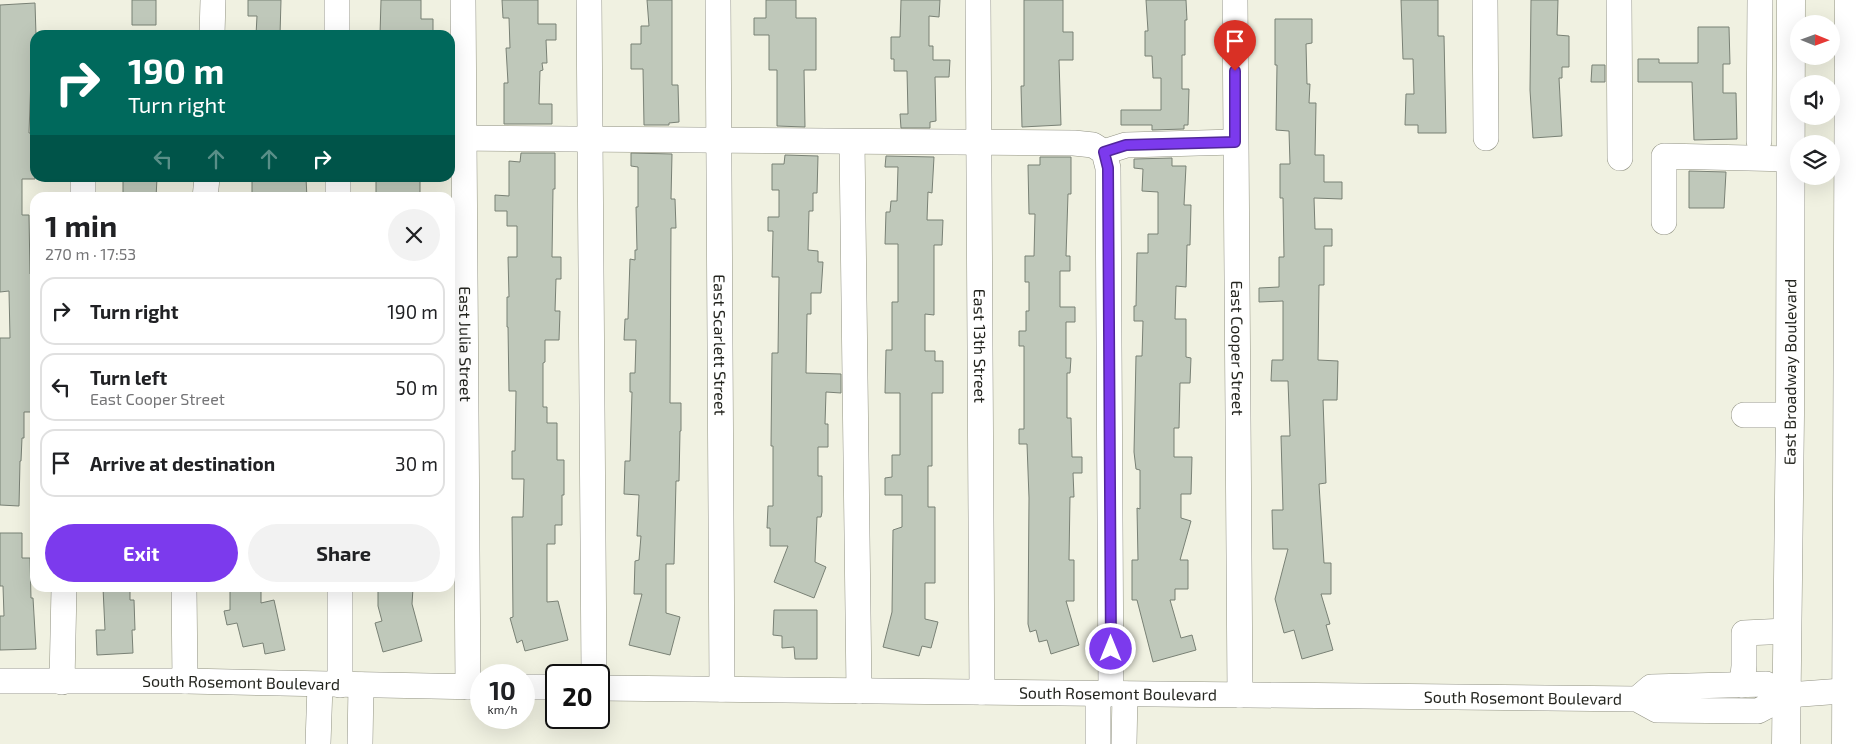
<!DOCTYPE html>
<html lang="en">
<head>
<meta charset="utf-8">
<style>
	:root { --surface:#fff; --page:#f2f2f2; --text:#202124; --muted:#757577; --line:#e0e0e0; --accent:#7c3aed }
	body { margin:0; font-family:"Exo 2",sans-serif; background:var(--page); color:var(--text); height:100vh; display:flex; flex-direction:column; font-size:19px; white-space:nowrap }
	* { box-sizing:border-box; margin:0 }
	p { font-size:16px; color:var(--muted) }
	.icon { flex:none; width:28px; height:28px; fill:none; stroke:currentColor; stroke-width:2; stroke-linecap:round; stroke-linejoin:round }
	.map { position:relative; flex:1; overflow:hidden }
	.sheet { position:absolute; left:30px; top:192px; width:425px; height:400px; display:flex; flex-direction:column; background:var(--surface); border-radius:15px; box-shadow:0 5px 20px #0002 }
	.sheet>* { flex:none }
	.banner { position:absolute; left:30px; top:30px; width:425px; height:152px; border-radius:15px; box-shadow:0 5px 20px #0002; background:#00695c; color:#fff; overflow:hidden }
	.needle { width:32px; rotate:91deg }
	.controls { position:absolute; left:1790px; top:15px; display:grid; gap:10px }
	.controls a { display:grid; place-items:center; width:50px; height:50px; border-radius:50%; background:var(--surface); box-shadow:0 5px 20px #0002; font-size:25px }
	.speed { position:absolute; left:470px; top:664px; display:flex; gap:10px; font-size:25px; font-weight:700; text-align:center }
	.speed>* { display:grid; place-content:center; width:65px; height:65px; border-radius:50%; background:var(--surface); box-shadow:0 5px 20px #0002; line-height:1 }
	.speed small { font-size:12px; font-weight:400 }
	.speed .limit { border:2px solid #111; border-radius:8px; background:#fff; color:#111 }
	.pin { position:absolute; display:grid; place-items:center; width:42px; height:42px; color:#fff; margin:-51px -21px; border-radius:50% 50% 50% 0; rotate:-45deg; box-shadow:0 0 5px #0007 }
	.pin .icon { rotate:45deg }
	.me { position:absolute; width:55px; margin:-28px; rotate:0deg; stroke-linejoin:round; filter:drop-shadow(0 0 4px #0008) }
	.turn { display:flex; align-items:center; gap:18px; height:105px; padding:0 15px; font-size:22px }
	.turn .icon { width:65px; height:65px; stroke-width:2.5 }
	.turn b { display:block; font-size:35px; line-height:42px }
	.lanes { display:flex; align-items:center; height:48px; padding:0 15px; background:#0003; justify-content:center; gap:25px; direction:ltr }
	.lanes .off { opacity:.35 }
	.round { display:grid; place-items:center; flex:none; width:52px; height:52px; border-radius:26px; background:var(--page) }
	.headline { display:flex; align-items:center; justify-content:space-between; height:85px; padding:0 15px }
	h1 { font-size:30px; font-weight:700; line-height:38px }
	.cta { display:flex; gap:10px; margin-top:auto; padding:10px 15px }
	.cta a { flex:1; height:58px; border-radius:30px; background:var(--accent); color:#fff; font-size:20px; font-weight:700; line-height:58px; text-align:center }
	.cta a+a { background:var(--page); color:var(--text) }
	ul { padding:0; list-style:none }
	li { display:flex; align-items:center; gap:15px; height:68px; margin:0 10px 8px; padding:0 5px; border:2px solid var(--line); border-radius:15px }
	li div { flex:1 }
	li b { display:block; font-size:19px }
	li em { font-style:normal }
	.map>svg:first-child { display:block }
	.building { fill:#bfc8ba; stroke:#798175 }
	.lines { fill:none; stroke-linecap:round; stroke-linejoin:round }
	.minor-casing { stroke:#929384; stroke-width:26 }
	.major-casing { stroke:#929384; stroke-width:29 }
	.minor { stroke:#fff; stroke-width:25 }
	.major { stroke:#fff; stroke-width:28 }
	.route-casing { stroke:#51269a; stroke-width:12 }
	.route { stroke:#7c3aed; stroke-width:9 }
	.labels { text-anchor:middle; stroke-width:5; stroke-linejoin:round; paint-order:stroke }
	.street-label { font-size:16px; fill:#24251f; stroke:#f0f1e1 }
</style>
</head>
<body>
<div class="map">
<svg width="1856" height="744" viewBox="0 0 1856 744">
	<rect width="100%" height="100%" fill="#f0f1e1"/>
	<path class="building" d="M 132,0 L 156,0 L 156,25 L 132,25 Z
		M 248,0 L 281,0 L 280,35 L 256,35 L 257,16 L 248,16 Z
		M 381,0 L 421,0 L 421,19 L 433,19 L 433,35 L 380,35 Z
		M 502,0 L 538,0 L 538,24 L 556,24 L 556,40 L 546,40 L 547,63 L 542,63 L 543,70 L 540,71 L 539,104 L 552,104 L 552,124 L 504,124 L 504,83 L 508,83 L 506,48 L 510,48 L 509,18 L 503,18 Z
		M 647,0 L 672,0 L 672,85 L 678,85 L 679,122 L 669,123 L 669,125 L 644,125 L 643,69 L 631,69 L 631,44 L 641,44 L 641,26 L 649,26 Z
		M 766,0 L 796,0 L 796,18 L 816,18 L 816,70 L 804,70 L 805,127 L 777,126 L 777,70 L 769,70 L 769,35 L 754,35 L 754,18 L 766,18 Z
		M 901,0 L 940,0 L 939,17 L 929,16 L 929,46 L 933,46 L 933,60 L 950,60 L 949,77 L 935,77 L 936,121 L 930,122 L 930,128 L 901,128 L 900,114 L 908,114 L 907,71 L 894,71 L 894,59 L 891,59 L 891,37 L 900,37 Z
		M 1024,0 L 1063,0 L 1063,32 L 1073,32 L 1073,60 L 1059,60 L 1061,125 L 1022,127 L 1021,86 L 1024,86 Z
		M 1146,0 L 1186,0 L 1187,20 L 1185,20 L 1185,55 L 1182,55 L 1182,89 L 1189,89 L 1188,125 L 1184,125 L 1184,129 L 1152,130 L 1152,125 L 1121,125 L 1121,110 L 1161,110 L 1161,78 L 1153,78 L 1152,56 L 1145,56 L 1145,31 L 1148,31 Z
		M 1401,0 L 1438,0 L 1438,36 L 1444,36 L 1446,133 L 1418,133 L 1418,125 L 1405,125 L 1406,94 L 1414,94 L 1413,59 L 1403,59 Z
		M 1531,0 L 1558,0 L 1557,35 L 1569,36 L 1569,67 L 1562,67 L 1562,78 L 1559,78 L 1562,136 L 1533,138 L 1530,90 Z
		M 35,3 L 36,35 L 35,49 L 32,49 L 29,133 L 35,133 L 35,179 L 22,179 L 22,215 L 29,215 L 30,274 L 35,274 L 35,412 L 24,412 L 24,438 L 22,438 L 21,461 L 20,461 L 19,506 L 0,505 L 0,338 L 10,338 L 9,291 L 0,292 L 0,5 Z
		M 1275,19 L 1312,19 L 1312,43 L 1306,44 L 1307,84 L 1310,84 L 1309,103 L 1316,103 L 1315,155 L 1324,155 L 1324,182 L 1342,182 L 1342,199 L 1314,198 L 1315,229 L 1332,229 L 1332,246 L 1324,246 L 1324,285 L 1319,285 L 1318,360 L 1338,361 L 1337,400 L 1323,400 L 1326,483 L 1319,484 L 1324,563 L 1331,563 L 1331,594 L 1321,594 L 1330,624 L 1326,625 L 1333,650 L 1302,659 L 1294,630 L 1284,633 L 1275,599 L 1288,549 L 1273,549 L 1272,510 L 1283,510 L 1281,436 L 1290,436 L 1288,381 L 1271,381 L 1272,360 L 1283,360 L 1283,301 L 1259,302 L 1259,288 L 1279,287 L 1279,257 L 1284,257 L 1283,198 L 1280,198 L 1280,164 L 1290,164 L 1289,131 L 1276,130 L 1277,65 L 1275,65 Z
		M 1698,27 L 1729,27 L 1730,64 L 1723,64 L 1723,93 L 1736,93 L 1737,139 L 1694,140 L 1692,82 L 1638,82 L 1638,59 L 1659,59 L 1659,63 L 1698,63 Z
		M 1592,65 L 1605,65 L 1605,82 L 1591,82 Z
		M 521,153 L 555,153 L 555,189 L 553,189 L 552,257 L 561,257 L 561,279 L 556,279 L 555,311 L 560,311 L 559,340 L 545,340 L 545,362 L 543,363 L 543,407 L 547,407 L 547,423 L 557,423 L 557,460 L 564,460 L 564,495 L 562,495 L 562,525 L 555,525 L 555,544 L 547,544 L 547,602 L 558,601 L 568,640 L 525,651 L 522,640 L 517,643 L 510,618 L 513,617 L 512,517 L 523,517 L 524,479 L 512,479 L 512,451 L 515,451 L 516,391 L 509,391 L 508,327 L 507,327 L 507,297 L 509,297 L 508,257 L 517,257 L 517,226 L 507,226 L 507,211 L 495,211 L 495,195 L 509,196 L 509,161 L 520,162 Z
		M 631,153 L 672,154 L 671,199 L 675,199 L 676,228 L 671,228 L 670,403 L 681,403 L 681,431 L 680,431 L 679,481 L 676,481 L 674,564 L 666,564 L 666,613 L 680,617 L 670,655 L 629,645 L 642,594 L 634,594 L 635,561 L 639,560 L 641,536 L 637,536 L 639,495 L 624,494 L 625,461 L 630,461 L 632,392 L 630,392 L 630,373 L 635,373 L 636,340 L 624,340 L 625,319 L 628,319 L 630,259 L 635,260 L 635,250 L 637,250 L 636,207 L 638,207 L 638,167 L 631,166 Z
		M 785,155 L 818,156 L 817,193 L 813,193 L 813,211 L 809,211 L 808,250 L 818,251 L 818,262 L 823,262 L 821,293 L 811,293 L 811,314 L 807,314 L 806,373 L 841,374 L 841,393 L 826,392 L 825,424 L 828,424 L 828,447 L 818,447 L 818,476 L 822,476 L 822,512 L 821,517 L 817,517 L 815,562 L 826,567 L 814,598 L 774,582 L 788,546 L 770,546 L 770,528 L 767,528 L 768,506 L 773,506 L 773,446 L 771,446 L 772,353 L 778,353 L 779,277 L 772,277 L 773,231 L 768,231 L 768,217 L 779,217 L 779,190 L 772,190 L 772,164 L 784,164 Z
		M 886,156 L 934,157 L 932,193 L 928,192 L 927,220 L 943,220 L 942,245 L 934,245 L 934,315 L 925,314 L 925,351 L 935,351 L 935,361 L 943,361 L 943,393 L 932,393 L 932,466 L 928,466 L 928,507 L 935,507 L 935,583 L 925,583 L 925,619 L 938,622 L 931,648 L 922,646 L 919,656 L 883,647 L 892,612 L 893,530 L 902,527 L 902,495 L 885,495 L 885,478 L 892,477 L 892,455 L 900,455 L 900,393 L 885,393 L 886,350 L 892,350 L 892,302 L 898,302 L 898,244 L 885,244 L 886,212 L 890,212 L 891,201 L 897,201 L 898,167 L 885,167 Z
		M 1040,157 L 1071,157 L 1071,194 L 1068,194 L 1066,256 L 1070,256 L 1070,271 L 1060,271 L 1060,307 L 1075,307 L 1075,322 L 1066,322 L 1066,358 L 1071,358 L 1070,373 L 1067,373 L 1067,418 L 1071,418 L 1072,457 L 1082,457 L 1082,473 L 1073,473 L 1074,497 L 1070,497 L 1069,560 L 1074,560 L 1074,601 L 1066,601 L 1079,645 L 1051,654 L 1047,640 L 1039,642 L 1036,630 L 1030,632 L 1028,624 L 1029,498 L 1027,444 L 1019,444 L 1019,429 L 1024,429 L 1024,346 L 1019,346 L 1019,331 L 1026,331 L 1026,311 L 1029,311 L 1029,282 L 1025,282 L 1025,256 L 1034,256 L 1035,214 L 1029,214 L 1028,165 L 1040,165 Z
		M 1172,158 L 1172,166 L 1186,166 L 1184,205 L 1191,205 L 1190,245 L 1187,245 L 1186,287 L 1176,286 L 1175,319 L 1186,319 L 1186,357 L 1191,358 L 1190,383 L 1180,383 L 1179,428 L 1174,428 L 1174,457 L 1192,457 L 1191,494 L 1181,494 L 1181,518 L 1191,521 L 1180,560 L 1188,560 L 1188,589 L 1175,589 L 1175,600 L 1170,600 L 1181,638 L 1192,635 L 1196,650 L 1153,662 L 1137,600 L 1132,600 L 1132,560 L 1138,560 L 1137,508 L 1140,509 L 1140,470 L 1136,469 L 1134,452 L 1136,356 L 1142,356 L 1143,321 L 1134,321 L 1134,306 L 1136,306 L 1137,253 L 1148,253 L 1148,234 L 1158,234 L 1158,192 L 1142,191 L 1143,169 L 1134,168 L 1134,159 Z
		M 1689,171 L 1726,172 L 1724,208 L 1689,208 Z
		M 123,178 L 157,178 L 156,198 L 123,198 Z
		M 252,178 L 306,178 L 307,198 L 252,198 Z
		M 376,178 L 420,178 L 420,198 L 376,198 Z
		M 0,533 L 22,533 L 22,558 L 30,558 L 31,598 L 33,598 L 36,649 L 0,650 L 0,616 L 4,616 L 3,586 L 0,586 Z
		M 103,588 L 130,588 L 130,600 L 134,600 L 135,630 L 132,630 L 133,653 L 97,655 L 96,630 L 105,630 Z
		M 230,588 L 261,588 L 261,603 L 274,600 L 285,650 L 265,654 L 263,643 L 243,647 L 237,623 L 227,625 L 224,611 L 230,610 Z
		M 378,588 L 413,588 L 412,604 L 422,641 L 383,652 L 375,623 L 382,621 L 378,606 Z
		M 774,610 L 817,610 L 817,659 L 795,659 L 794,647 L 782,648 L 782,636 L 773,635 Z"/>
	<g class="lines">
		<g class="minor-casing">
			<g id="minor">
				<path d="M 337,0 L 337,35"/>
				<path id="s1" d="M 463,0 L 468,687"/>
				<path d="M 589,0 L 594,675"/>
				<path id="s2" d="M 718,0 L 722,689"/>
				<path id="s3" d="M 978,0 L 982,692"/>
				<path id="s4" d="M 1235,0 L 1240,695"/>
				<path d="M 1485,0 L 1486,138"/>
				<path d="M 1619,0 L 1620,158"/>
				<path d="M 212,35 L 213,0"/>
				<path d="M 450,138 C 658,138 866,143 1074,143 L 1093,145 L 1104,152 L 1108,168 L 1111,694"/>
				<path d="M 1759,141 L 1760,0"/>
				<path d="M 852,142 L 859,691"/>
				<path d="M 1104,152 L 1126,145 L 1235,142"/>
				<path d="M 338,178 L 338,198"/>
				<path d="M 83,198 L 83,178"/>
				<path d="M 205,198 L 207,178"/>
				<path d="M 1664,222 L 1664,156 L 1792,159"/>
				<path d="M 1744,415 L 1790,415"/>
				<path d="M 184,588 L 185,681"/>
				<path d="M 340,588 L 340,685"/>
				<path id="s5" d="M 0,681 L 185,681 L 481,687"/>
				<path d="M 62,682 L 64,588"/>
				<path d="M 1742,685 L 1744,666 L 1744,633 L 1788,631"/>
				<path d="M 524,687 L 556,687"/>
				<path id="s6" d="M 599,688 L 1637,699 L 1657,710 L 1758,711 L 1788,695 L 1766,684 L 1651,687 L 1637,699"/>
				<path d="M 1788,695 L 1856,690"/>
				<path d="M 318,744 L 320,685"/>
				<path d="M 360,744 L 361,685"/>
				<path d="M 1098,744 L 1098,694"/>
				<path d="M 1124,744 L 1125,694"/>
			</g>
		</g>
		<g class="major-casing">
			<g id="major">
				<path id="s7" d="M 1786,744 L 1790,415 L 1791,0"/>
				<path d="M 1846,744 L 1849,0"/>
			</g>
		</g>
		<use href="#minor" class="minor"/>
		<use href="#major" class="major"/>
	</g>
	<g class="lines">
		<g class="route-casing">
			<path id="route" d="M 1111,649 L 1108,168 L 1104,152 L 1126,145 L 1235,142 L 1235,71"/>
		</g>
		<use href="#route" class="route"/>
	</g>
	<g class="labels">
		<g class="street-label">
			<text dy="6" stroke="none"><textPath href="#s1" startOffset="344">East Julia Street</textPath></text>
			<text dy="6" stroke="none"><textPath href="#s2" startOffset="345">East Scarlett Street</textPath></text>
			<text dy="6" stroke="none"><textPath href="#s3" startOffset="346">East 13th Street</textPath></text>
			<text dy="6" stroke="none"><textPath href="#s4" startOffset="348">East Cooper Street</textPath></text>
			<text dy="6" stroke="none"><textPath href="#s7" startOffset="372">East Broadway Boulevard</textPath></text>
			<text dy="6" stroke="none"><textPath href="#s5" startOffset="241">South Rosemont Boulevard</textPath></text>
			<text dy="6" stroke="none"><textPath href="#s6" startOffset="519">South Rosemont Boulevard</textPath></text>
			<text dy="6" stroke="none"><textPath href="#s6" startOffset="924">South Rosemont Boulevard</textPath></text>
		</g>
	</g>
</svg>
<div class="controls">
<a><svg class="needle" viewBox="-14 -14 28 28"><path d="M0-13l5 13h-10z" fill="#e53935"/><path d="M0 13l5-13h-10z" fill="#757577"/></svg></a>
<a><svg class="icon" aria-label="sound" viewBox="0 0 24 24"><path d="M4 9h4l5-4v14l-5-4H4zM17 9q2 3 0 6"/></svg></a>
<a><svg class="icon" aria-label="layers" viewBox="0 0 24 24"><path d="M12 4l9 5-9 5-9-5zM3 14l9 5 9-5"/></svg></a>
</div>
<div class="speed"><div>10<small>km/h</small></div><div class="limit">20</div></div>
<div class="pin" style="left:1235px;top:71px;background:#d93025"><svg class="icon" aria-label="arrive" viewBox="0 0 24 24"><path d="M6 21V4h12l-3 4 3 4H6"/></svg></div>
<svg class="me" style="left:1111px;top:649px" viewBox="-20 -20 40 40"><circle r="17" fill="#7c3aed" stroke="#fff" stroke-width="3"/><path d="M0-11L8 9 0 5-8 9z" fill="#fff"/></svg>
<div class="banner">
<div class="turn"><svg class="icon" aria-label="right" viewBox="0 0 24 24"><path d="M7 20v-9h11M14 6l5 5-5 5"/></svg><div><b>190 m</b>Turn right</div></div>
<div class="lanes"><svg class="icon off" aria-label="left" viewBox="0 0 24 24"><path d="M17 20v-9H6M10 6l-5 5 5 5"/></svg><svg class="icon off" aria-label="ahead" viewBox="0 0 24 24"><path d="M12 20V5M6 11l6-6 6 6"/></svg><svg class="icon off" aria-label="ahead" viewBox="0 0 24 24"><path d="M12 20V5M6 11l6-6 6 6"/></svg><svg class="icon" aria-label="right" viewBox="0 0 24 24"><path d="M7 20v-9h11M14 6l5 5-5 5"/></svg></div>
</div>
<section class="sheet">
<div class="headline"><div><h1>1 min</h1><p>270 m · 17:53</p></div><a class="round"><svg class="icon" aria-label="close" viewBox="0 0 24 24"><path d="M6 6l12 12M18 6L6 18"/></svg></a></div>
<ul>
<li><svg class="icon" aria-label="right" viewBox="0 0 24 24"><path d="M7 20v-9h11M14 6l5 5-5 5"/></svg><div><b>Turn right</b></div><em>190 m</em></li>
<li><svg class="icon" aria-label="left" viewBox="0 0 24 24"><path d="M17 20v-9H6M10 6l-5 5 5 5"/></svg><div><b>Turn left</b><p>East Cooper Street</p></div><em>50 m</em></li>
<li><svg class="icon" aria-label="arrive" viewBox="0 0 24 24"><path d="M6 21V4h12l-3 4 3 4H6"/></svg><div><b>Arrive at destination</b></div><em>30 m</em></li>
</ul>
<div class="cta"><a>Exit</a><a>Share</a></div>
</section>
</div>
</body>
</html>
